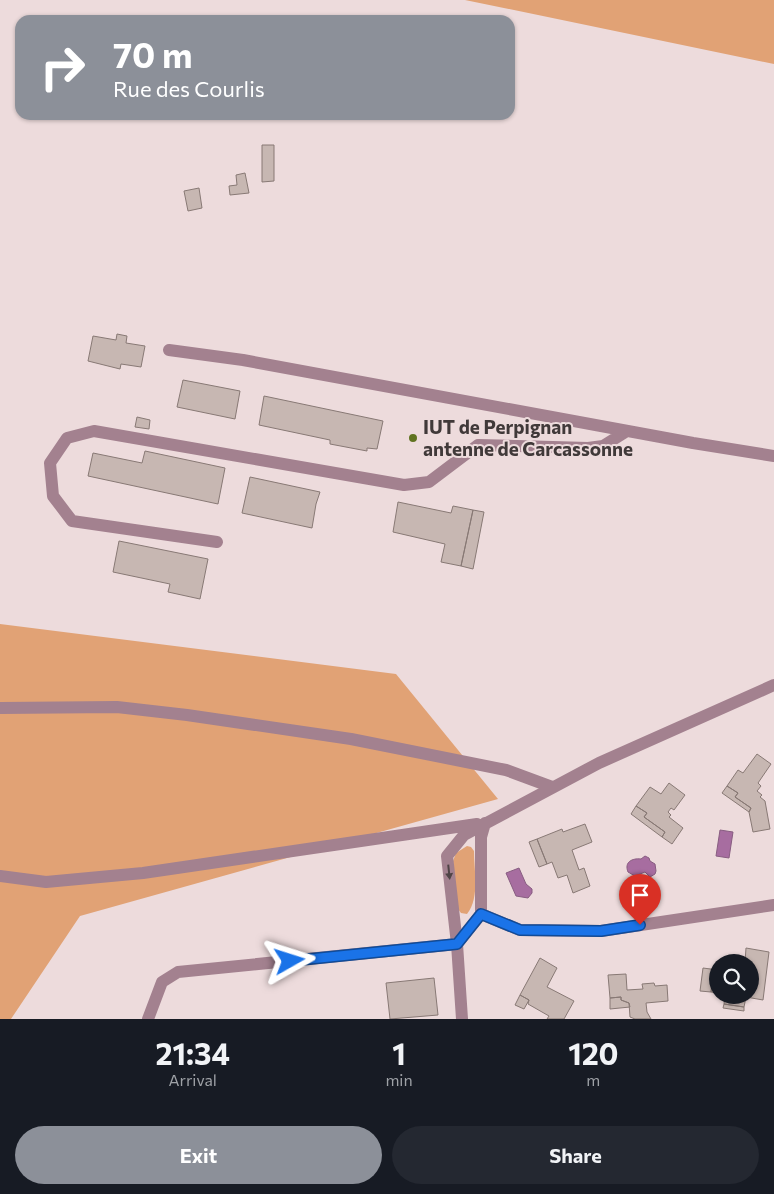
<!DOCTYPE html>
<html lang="en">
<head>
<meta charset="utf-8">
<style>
	:root { --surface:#171b24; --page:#242831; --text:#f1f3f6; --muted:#9ea1a6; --accent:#8c9099 }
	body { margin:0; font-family:Commissioner,sans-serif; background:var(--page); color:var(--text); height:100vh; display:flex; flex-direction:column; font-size:19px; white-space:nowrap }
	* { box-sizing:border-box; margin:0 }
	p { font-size:16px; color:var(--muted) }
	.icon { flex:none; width:28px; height:28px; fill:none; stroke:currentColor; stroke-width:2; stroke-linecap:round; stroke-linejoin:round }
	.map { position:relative; height:1019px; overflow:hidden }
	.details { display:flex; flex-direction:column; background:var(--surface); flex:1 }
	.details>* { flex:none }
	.guide { position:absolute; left:15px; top:15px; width:500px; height:105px; border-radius:15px; box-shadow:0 1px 4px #0004; background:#8c9099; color:#fff; overflow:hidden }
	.buttons { position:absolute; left:709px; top:954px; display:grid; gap:10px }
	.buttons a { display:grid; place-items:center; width:50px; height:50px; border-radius:50%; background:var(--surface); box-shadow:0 1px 4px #0004; font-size:25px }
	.pin { position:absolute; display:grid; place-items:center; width:42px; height:42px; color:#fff; margin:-51px -21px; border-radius:50% 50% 50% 0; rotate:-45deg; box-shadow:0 0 5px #0007 }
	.pin .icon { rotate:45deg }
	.me { position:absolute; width:55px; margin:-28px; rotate:84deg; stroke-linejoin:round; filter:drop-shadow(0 0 4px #0008) }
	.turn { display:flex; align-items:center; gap:18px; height:105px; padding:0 15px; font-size:22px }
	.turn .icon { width:65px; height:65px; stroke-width:2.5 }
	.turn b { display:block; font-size:35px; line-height:42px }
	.eta { display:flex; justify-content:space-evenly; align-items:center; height:85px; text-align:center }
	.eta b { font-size:30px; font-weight:700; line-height:35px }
	.cta { display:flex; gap:10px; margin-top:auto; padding:10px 15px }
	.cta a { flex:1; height:58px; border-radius:30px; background:var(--accent); color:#fff; font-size:20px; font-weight:700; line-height:58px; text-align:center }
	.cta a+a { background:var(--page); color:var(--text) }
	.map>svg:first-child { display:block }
	.green { fill:#e1a275 }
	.water { fill:#a76da0; stroke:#885d81 }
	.building { fill:#c7b7b2; stroke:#887975 }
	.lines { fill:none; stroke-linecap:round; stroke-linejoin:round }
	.minor { stroke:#a3818f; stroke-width:12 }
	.oneway { fill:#4f4446 }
	.route-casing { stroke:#114b97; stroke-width:12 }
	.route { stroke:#1a73e8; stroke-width:9 }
	.poi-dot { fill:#607321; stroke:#eddbdc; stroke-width:2 }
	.labels { text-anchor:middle; stroke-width:4; stroke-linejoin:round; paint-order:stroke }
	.poi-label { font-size:19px; font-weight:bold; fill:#403939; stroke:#eddbdc; text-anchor:start }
</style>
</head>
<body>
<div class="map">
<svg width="774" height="1019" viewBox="0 0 774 1019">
	<rect width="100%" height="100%" fill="#eddbdc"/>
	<path class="green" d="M 465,0 L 774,0 L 774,64 L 499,7 Z
		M 0,624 L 396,674 L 498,799 L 80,916 L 11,1019 L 0,1019 Z
		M 467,846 L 471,847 L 474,851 C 474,870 480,898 467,914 L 461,913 L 458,909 L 453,861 L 456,853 Z"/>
	<path class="water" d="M 720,830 L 733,832 L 729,858 L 716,856 Z
		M 645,856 L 649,858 L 650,861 L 655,864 L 656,871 L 655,874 L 650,877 L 645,872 L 635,876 L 628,872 C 624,862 632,858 641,859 Z
		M 519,868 L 526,884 L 532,889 L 532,893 L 528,898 L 516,896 L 506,873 Z"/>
	<path class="building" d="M 262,145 L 274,145 L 274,181 L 262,182 Z
		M 245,173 L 249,193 L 230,195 L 229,186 L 237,185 L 236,175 Z
		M 199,188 L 202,208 L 188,211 L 184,191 Z
		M 117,334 L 127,336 L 126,343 L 145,346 L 141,367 L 121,364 L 120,369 L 88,361 L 93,336 L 116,340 Z
		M 183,380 L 240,391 L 235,419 L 177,407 Z
		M 264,396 L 383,421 L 377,449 L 367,448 L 367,451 L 330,444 L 330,440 L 259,425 Z
		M 137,417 L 150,420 L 149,429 L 135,427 Z
		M 145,451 L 225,468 L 218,504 L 88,476 L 93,453 L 142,463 Z
		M 250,477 L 320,492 L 316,504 L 312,528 L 242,513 Z
		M 398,502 L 451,513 L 453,506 L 473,510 L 461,566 L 441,562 L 445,544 L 393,532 Z
		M 473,510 L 484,512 L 473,569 L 461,566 Z
		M 119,541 L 208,559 L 200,599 L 168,592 L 170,584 L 113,572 Z
		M 757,754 L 771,764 L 758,783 L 761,786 L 757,791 L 762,795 L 760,797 L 765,801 L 770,829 L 753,832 L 749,812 L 751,808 L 735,797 L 738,793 L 727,786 L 738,770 L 743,773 Z
		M 669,783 L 685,795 L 674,810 L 671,808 L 668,812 L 671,815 L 669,817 L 683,828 L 672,844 L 662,837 L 665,832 L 644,817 L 647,813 L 636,806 L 650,787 L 661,794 Z
		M 727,786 L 738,793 L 735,797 L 751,808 L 749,812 L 722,793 Z
		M 636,806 L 647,813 L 644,817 L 665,832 L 662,837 L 631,814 Z
		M 585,824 L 592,842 L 572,850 L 579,870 L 584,868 L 590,886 L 573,893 L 567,875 L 558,878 L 552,862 L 547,864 L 537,839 L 562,829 L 563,832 Z
		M 537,839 L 547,864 L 539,867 L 529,842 Z
		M 746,948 L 769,952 L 763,1000 L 746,997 L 744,1007 L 724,1004 L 725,995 L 750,995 L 750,962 L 745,962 Z
		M 540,958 L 557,968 L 547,987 L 574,1001 L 564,1019 L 547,1019 L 549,1016 L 528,1004 L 529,1000 L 520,995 Z
		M 703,968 L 718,970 L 718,984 L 712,984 L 711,992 L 700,991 Z
		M 626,974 L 627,990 L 643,989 L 642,984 L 654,983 L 655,986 L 667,985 L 668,1001 L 646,1003 L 647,1012 L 651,1019 L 635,1019 L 630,1017 L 629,1003 L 621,1000 L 621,997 L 610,998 L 608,975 Z
		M 434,978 L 438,1015 L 390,1019 L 386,983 Z
		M 712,984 L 718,984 L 718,993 L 711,992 Z
		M 520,995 L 529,1000 L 524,1009 L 515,1005 Z
		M 621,997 L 621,1000 L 629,1003 L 630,1007 L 610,1009 L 610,998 Z
		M 724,1004 L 744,1007 L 744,1011 L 723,1008 Z"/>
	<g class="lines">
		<path class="minor" d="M 169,350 L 243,360 L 693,443 L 774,456
			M 217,542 L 72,521 L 53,496 L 50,463 L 67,438 L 94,431 L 404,485 L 429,482 L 478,445 L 588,448 L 603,446 L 627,431
			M 0,708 L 117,707 L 187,715 L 351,739 L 506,770 L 552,787
			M 0,876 L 46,882 L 143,873 L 477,824
			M 481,914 L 520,930 L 601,931 L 774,905
			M 481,914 L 481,837 L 485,823
			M 148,1019 L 162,982 L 178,972 L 457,944 L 481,914
			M 462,1019 L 457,944 L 447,856 L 464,835 L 599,763 L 774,685"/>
	</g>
	<defs><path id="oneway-solid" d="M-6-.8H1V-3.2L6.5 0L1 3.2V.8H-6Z" transform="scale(1.25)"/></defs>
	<use class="oneway" href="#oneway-solid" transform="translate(449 872) rotate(84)"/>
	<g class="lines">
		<g class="route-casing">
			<path id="route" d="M 290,961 L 457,944 L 481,914 L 520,930 L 601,931 L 640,925"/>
		</g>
		<use href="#route" class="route"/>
	</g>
	<circle class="poi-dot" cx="413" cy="438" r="5"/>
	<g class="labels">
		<g class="poi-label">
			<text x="423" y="434">IUT de Perpignan<tspan x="423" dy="22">antenne de Carcassonne</tspan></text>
		</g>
	</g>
</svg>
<div class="buttons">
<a><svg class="icon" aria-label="search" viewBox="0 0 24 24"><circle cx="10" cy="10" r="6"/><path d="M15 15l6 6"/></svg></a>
</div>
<div class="pin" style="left:640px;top:925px;background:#d93025"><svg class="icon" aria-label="arrive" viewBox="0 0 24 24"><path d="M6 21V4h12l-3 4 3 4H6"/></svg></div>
<svg class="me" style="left:290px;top:961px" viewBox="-20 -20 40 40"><path d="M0-17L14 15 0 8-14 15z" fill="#1a73e8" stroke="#fff" stroke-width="4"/></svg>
<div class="guide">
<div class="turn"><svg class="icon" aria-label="right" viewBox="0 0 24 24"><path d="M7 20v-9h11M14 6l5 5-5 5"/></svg><div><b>70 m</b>Rue des Courlis</div></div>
</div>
</div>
<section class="details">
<div class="eta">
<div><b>21:34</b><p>Arrival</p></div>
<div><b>1</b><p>min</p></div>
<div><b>120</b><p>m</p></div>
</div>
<div class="cta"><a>Exit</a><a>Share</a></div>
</section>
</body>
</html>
